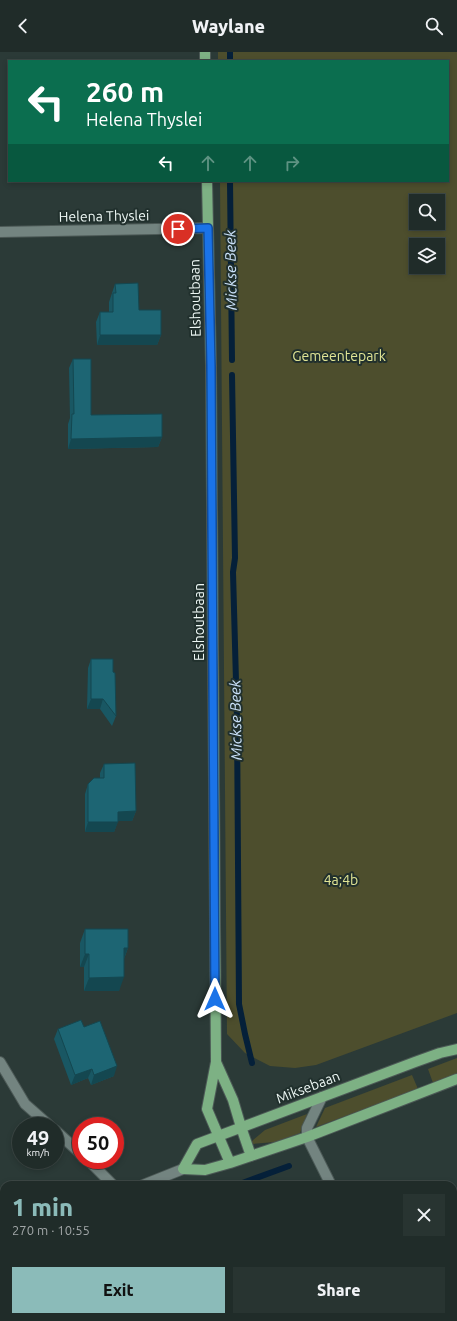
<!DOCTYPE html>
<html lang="en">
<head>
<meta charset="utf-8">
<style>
	:root { --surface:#202c29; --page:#283431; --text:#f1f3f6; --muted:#a2a7a8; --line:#3d4846; --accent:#8bbbb9 }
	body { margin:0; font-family:Ubuntu,sans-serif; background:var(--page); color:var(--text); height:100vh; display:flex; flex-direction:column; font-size:15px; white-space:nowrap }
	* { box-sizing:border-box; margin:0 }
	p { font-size:13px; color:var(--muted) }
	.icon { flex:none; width:22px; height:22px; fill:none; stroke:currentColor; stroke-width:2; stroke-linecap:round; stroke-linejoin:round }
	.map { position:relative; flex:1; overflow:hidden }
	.side { position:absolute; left:0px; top:1129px; width:457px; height:140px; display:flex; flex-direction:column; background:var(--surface); border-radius:12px 12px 0 0; box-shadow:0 2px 6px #0003,0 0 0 1px var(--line) }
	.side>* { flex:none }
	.banner { position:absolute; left:8px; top:8px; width:441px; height:122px; border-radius:0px; box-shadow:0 2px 6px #0003,0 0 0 1px var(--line); background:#0b6e4f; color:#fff; overflow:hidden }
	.fabs { position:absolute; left:409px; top:142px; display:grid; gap:8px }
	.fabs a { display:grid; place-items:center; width:36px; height:36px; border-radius:0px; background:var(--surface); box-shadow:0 2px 6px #0003,0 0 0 1px var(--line); font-size:20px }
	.speed { position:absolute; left:12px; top:1065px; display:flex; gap:8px; font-size:20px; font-weight:700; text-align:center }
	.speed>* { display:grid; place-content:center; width:52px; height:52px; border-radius:50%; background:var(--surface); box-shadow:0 2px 6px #0003,0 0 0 1px var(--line); line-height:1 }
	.speed small { font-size:10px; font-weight:400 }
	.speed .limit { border:6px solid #d22; background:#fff; color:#111 }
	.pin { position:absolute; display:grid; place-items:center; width:34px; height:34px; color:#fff; margin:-17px; border:2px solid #fff; border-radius:50%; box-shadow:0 1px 4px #0007 }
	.me { position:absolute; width:44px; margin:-22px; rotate:0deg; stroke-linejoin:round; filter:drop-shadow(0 0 3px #0008) }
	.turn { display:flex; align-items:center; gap:14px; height:84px; padding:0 12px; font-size:18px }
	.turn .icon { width:52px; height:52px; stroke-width:2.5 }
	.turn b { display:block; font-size:28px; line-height:34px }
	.lanes { display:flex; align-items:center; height:38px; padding:0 12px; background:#0003; justify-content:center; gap:20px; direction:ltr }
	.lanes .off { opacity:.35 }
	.round { display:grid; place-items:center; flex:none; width:42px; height:42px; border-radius:0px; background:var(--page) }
	.head { display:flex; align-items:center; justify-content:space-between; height:68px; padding:0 12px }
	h1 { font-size:24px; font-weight:800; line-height:30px; color:var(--accent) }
	.primary-button { display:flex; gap:8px; margin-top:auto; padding:8px 12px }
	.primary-button a { flex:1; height:46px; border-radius:0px; background:var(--accent); color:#111; font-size:16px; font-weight:800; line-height:46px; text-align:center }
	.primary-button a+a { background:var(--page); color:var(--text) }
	header { display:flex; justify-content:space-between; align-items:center; height:52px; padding:0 12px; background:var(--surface); font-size:18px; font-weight:800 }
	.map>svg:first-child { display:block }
	.green { fill:#4d4e2d; fill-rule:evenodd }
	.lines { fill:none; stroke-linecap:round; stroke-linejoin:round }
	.stream { stroke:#052039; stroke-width:6 }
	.minor-casing { stroke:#4c5956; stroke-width:12 }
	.major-casing { stroke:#4c5956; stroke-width:12 }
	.minor { stroke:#738480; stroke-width:10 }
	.major { stroke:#7db184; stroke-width:10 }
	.wall { fill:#195763 }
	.shaded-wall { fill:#144750 }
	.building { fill:#1d6573; stroke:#144750 }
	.route-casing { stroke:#114b97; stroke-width:10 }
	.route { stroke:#1a73e8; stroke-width:7 }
	.labels { text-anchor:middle; stroke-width:4; stroke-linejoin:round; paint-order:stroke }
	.street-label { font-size:14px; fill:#edf7f4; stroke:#21302d }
	.park-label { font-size:14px; fill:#e1e595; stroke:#21302d }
	.water-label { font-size:15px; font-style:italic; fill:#cbe2fa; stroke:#21302d }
</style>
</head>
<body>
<header><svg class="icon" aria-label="back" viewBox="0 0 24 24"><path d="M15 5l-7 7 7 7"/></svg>Waylane<svg class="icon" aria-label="search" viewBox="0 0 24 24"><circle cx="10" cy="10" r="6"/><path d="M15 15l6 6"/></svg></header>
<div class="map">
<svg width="457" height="1269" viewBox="0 0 457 1269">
	<rect width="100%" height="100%" fill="#2b3a37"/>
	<path class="green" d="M 218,0 L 457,0 L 457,961 L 316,1013 L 295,1016 L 270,1014 L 245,1001 L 227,982 L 220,129 L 448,129 L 448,9 L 218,9 ZM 416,149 L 438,149 L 438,171 L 416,171 ZM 416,193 L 438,193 L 438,215 L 416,215 Z
		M 457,1006 L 457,1023 L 433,1031 L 428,1017 Z
		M 412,1023 L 418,1037 L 316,1075 L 325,1056 Z
		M 307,1062 L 300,1081 L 275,1090 L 252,1092 L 252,1089 L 265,1078 Z"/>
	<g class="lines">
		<path class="stream" d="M 230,0 L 230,9
			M 230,129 L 232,308
			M 232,323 L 235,506 L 233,520 L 237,666 L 239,952 L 245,982 L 252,1011
			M 237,1133 L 289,1114
			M 0,1220 L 4,1219"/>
		<g class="minor-casing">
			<path id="minor" d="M 0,180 L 208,176
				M 0,1010 L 25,1052 L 50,1074
				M 322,1045 L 307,1076 L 307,1085 L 331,1133
				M 55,1078 L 81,1102
				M 88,1108 L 113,1133
				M 143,1133 L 183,1117
				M 0,1186 L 4,1185
				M 396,1265 L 398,1269"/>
		</g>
		<g class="major-casing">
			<path id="major" d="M 205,0 L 205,9
				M 207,129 L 211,314 L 216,1010 L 207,1057 L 230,1111
				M 457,997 L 440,1001 L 415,1010 L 197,1092 L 183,1117 L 205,1118 L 230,1111 L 307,1085 L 457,1027
				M 216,1010 L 233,1048 L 241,1075 L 251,1104"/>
		</g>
		<use href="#minor" class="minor"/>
		<use href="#major" class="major"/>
	</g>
	<path class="wall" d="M 115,232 L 161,283 L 157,293 L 97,293 L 96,270 L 100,260 L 109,260 L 109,250 Z
		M 73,307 L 91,363 L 162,385 L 158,395 L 68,397 L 68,372 L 70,366 L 69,316 Z
		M 91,607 L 116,664 L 112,674 L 100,657 L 87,657 L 88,616 Z
		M 104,712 L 136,759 L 132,769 L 118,769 L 114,780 L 85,780 L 85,742 L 88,732 L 100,726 L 100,721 Z
		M 85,877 L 128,896 L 124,907 L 119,939 L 84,939 L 84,915 L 80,915 L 80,891 Z
		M 84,975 L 114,1024 L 91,1033 L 88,1026 L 71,1033 L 54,987 L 58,977 Z
		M 271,1265 L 334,1265 L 336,1269 L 271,1269 L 270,1268 Z"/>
	<path class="shaded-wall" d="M 100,283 L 161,283 L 157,293 L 97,293 Z
		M 162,385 L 158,395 L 68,397 L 71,387 Z
		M 91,647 L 103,647 L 100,657 L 87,657 Z
		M 136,759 L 132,769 L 115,769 L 118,760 Z
		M 88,770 L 118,770 L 114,780 L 85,780 Z
		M 124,896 L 128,896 L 123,909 Z
		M 85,902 L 89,902 L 84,915 L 80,915 Z
		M 124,925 L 119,939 L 84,939 L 89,926 Z
		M 117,1014 L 114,1024 L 91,1033 L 94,1023 Z
		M 92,1017 L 88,1026 L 71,1033 L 75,1023 Z"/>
	<path class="building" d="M 138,231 L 139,258 L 161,258 L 161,283 L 100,283 L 100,260 L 113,260 L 113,241 L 116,241 L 115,232 Z
		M 73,307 L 91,307 L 91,363 L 162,362 L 162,385 L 71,387 L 72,362 L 74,362 Z
		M 91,607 L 113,607 L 113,620 L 115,621 L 116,664 L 103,647 L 91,647 Z
		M 135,711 L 136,759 L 118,760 L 118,770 L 88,770 L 88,732 L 94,726 L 104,726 L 104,712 Z
		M 85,877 L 128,877 L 128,896 L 124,896 L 124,925 L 89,926 L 89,902 L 85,902 Z
		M 81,968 L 84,975 L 100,969 L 117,1014 L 94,1023 L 92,1017 L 75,1023 L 58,977 Z
		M 4,1258 L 4,1265 L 44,1265 L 45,1269 L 1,1269 L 0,1266 L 0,1260 Z
		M 277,1265 L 334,1265 L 336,1269 L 279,1269 Z"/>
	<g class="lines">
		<g class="route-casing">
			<path id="route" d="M 178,177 L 208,176 L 211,314 L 215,947"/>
		</g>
		<use href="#route" class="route"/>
	</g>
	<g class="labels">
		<g class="street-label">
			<text transform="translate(104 164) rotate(-1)" y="5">Helena Thyslei</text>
			<text transform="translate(195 246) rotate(-91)" y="5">Elshoutbaan</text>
			<text transform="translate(199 570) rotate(-90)" y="5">Elshoutbaan</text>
			<text transform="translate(308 1035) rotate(-21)" y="5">Miksebaan</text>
		</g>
		<g class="park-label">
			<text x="339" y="309">Gemeentepark</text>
			<text x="341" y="833">4a;4b</text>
		</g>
		<g class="water-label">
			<text transform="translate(231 218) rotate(-91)" y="5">Mickse Beek</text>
			<text transform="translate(236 668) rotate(-91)" y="5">Mickse Beek</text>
		</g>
	</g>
</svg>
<div class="fabs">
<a><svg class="icon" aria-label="search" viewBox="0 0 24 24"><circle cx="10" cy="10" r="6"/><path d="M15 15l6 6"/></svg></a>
<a><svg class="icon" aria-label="layers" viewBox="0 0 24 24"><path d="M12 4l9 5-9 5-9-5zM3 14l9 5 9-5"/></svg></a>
</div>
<div class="speed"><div>49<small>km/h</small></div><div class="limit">50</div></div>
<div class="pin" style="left:178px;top:177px;background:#d93025"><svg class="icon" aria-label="arrive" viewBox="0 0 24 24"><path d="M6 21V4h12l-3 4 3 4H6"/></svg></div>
<svg class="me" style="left:215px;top:947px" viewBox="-20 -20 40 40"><path d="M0-17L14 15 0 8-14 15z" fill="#1a73e8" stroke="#fff" stroke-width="4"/></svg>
<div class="banner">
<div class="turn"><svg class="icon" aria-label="left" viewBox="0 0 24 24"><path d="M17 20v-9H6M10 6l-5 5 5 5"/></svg><div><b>260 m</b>Helena Thyslei</div></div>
<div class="lanes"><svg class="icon" aria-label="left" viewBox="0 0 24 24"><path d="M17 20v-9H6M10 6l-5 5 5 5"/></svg><svg class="icon off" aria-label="ahead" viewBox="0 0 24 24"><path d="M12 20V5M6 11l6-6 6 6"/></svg><svg class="icon off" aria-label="ahead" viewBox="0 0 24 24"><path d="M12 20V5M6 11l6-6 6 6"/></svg><svg class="icon off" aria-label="right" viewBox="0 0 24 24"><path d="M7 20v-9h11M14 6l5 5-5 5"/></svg></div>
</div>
<section class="side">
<div class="head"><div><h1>1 min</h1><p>270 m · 10:55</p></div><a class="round"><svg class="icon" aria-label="close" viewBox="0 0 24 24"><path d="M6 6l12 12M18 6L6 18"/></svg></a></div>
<div class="primary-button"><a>Exit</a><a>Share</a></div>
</section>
</div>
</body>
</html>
